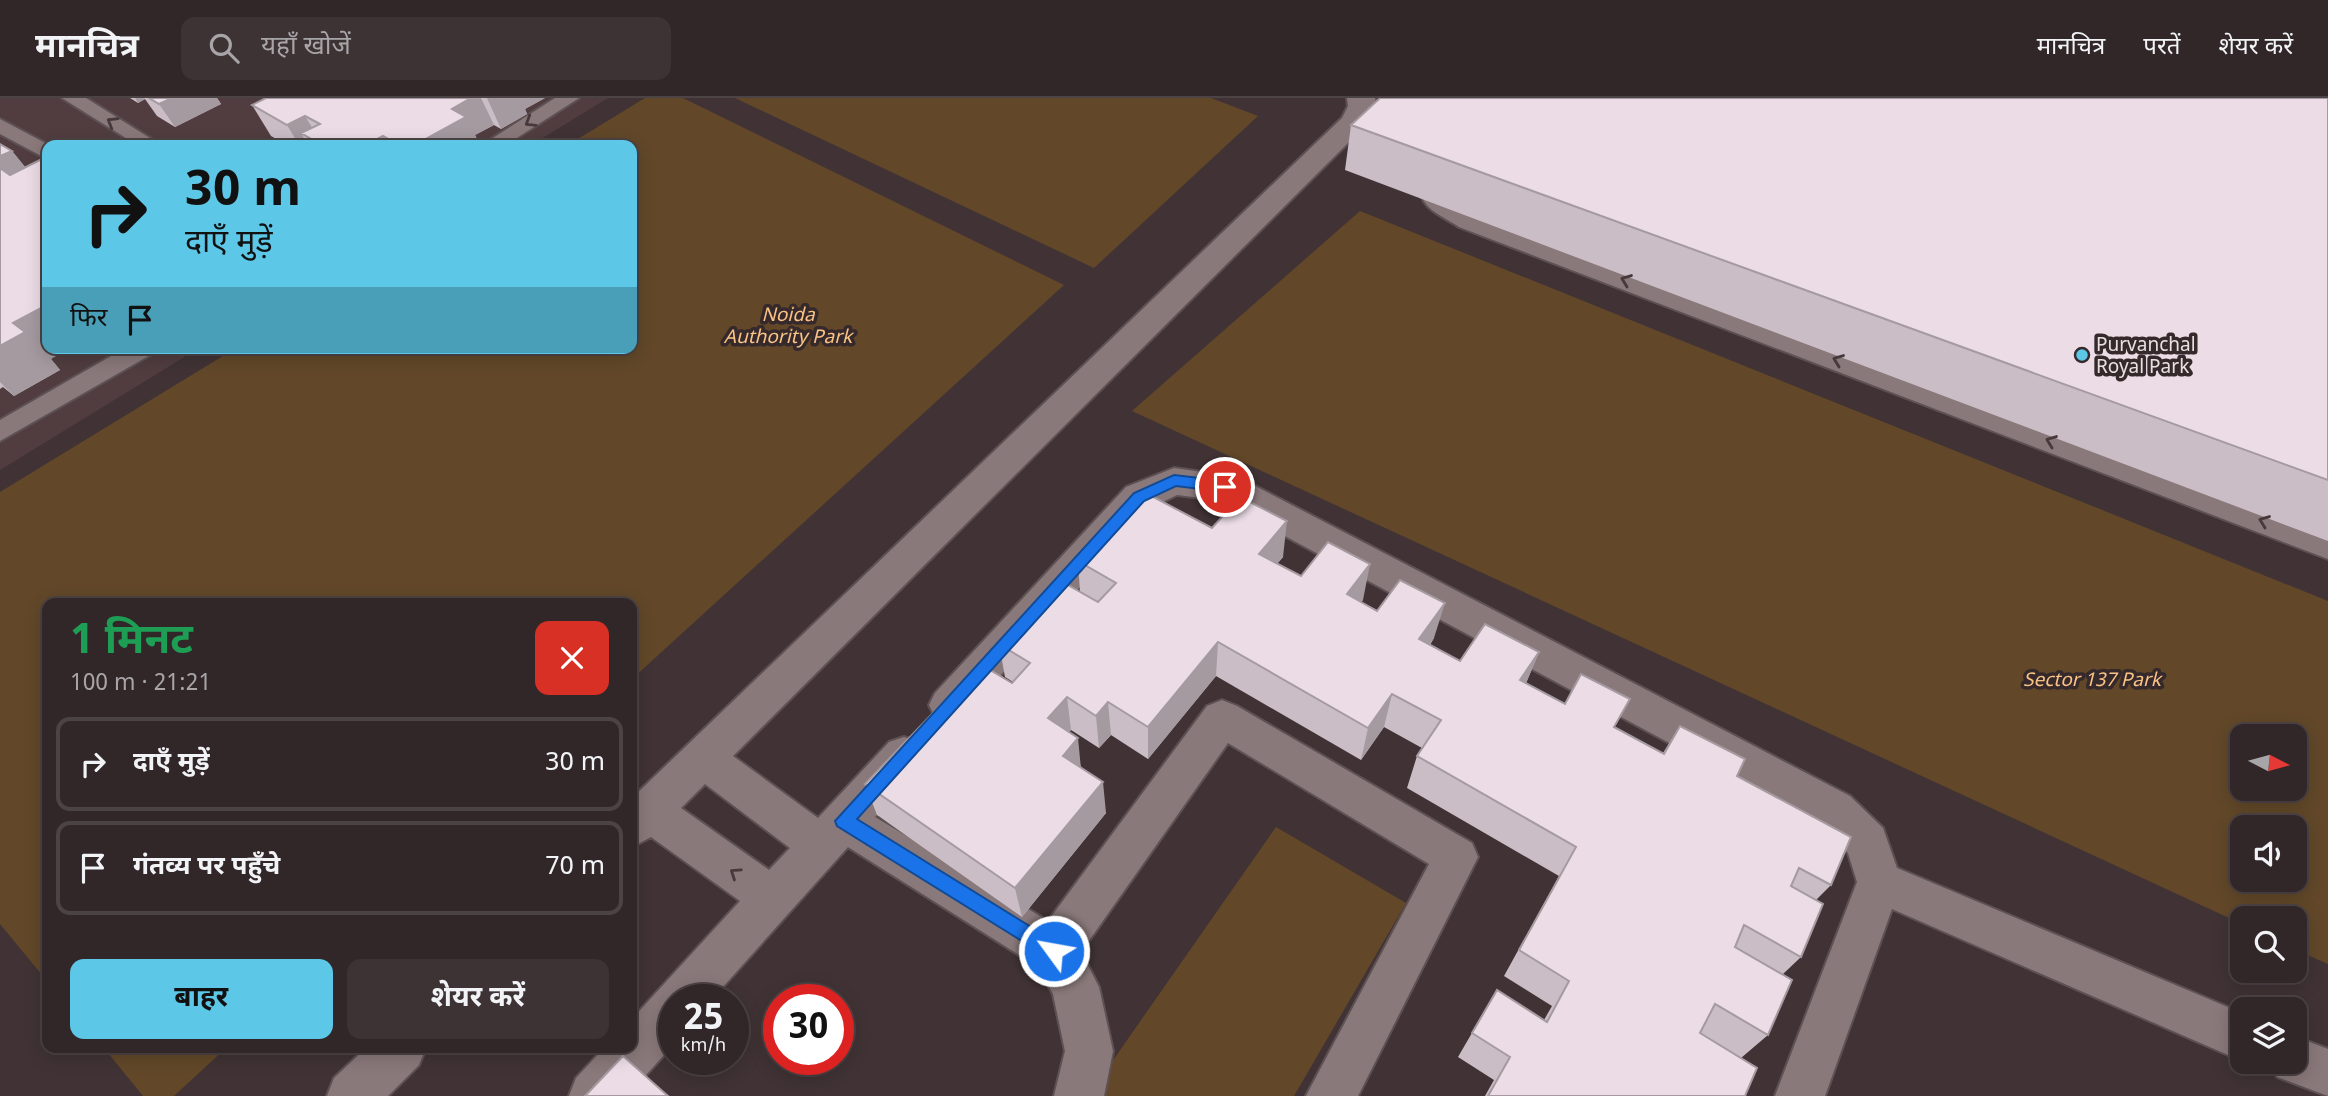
<!DOCTYPE html>
<html lang="hi">
<head>
<meta charset="utf-8">
<style>
	:root { --surface:#312628; --page:#3d3234; --text:#f1f3f6; --muted:#a8a5a8; --line:#4c4345; --accent:#5cc7e7 }
	body { margin:0; font-family:Georgia,"Noto Sans Devanagari",serif; background:var(--page); color:var(--text); height:100vh; display:flex; flex-direction:column; font-size:26px; white-space:nowrap }
	* { box-sizing:border-box; margin:0 }
	p { font-size:23px; color:var(--muted) }
	.icon { flex:none; width:38px; height:38px; fill:none; stroke:currentColor; stroke-width:2; stroke-linecap:round; stroke-linejoin:round }
	.map { position:relative; flex:1; overflow:hidden }
	.sheet { position:absolute; left:42px; top:500px; width:595px; height:455px; display:flex; flex-direction:column; background:var(--surface); border-radius:14px; box-shadow:0 4px 18px #0003,0 0 0 2px var(--line) }
	.sheet>* { flex:none }
	.guide { position:absolute; left:42px; top:42px; width:595px; height:214px; border-radius:14px; box-shadow:0 4px 18px #0003,0 0 0 2px var(--line); background:#5cc7e7; color:#111; overflow:hidden }
	.needle { width:46px; rotate:96deg }
	.tools { position:absolute; left:2230px; top:626px; display:grid; gap:14px }
	.tools a { display:grid; place-items:center; width:77px; height:77px; border-radius:14px; background:var(--surface); box-shadow:0 4px 18px #0003,0 0 0 2px var(--line); font-size:35px }
	.speed { position:absolute; left:658px; top:886px; display:flex; gap:14px; font-size:35px; font-weight:700; text-align:center }
	.speed>* { display:grid; place-content:center; width:91px; height:91px; border-radius:50%; background:var(--surface); box-shadow:0 4px 18px #0003,0 0 0 2px var(--line); line-height:1 }
	.speed small { font-size:18px; font-weight:400 }
	.speed .limit { border:10px solid #d22; background:#fff; color:#111 }
	.pin { position:absolute; display:grid; place-items:center; width:60px; height:60px; color:#fff; margin:-30px; border:4px solid #fff; border-radius:50%; box-shadow:0 2px 7px #0007 }
	.me { position:absolute; width:77px; margin:-38px; rotate:302deg; stroke-linejoin:round; filter:drop-shadow(0 0 5px #0008) }
	.turn { display:flex; align-items:center; gap:24px; height:147px; padding:0 28px; font-size:32px }
	.turn .icon { width:91px; height:91px; stroke-width:2.5 }
	.turn b { display:block; font-size:49px; line-height:60px }
	.then { display:flex; align-items:center; height:66px; padding:0 28px; background:#0003; gap:14px; font-size:26px }
	.round { display:grid; place-items:center; flex:none; width:74px; height:74px; border-radius:14px; background:var(--page) }
	.headline { display:flex; align-items:center; justify-content:space-between; height:119px; padding:0 28px }
	h1 { font-size:42px; font-weight:700; line-height:52px; color:#1e9e55 }
	.action { display:flex; gap:14px; margin-top:auto; padding:14px 28px }
	.action a { flex:1; height:80px; border-radius:14px; background:var(--accent); color:#111; font-size:28px; font-weight:700; line-height:80px; text-align:center }
	.action a+a { background:var(--page); color:var(--text) }
	ul { padding:0; list-style:none }
	li { display:flex; align-items:center; gap:21px; height:94px; margin:0 14px 10px; padding:0 14px; border:4px solid var(--line); border-radius:14px }
	li div { flex:1 }
	li b { display:block; font-size:26px }
	li em { font-style:normal }
	header { display:flex; align-items:center; gap:42px; box-sizing:border-box; height:98px; padding:0 35px; background:var(--surface); border-bottom:2px solid var(--line) }
	header strong { font-size:33px }
	nav { display:flex; gap:38px; margin-inline-start:auto; font-size:24px }
	.search { width:490px; height:63px; background:var(--page); display:flex; align-items:center; gap:18px; box-sizing:border-box; padding:0 24px; border-radius:14px; color:var(--muted); font-size:26px }
	.map>svg:first-child { display:block }
	.built { fill:#513d40 }
	.green { fill:#624829; fill-rule:evenodd }
	.lines { fill:none; stroke-linecap:round; stroke-linejoin:round }
	.service-casing { stroke:#5d5153; stroke-width:4 }
	.minor-casing { stroke:#5d5153; stroke-width:4 }
	.service { fill:#8a797b; fill-rule:evenodd }
	.minor { fill:#8a797b; fill-rule:evenodd }
	.wall { fill:#cabdc5 }
	.shaded-wall { fill:#a49aa0 }
	.building { fill:#ebdce5; stroke:#a49aa0; stroke-width:2 }
	.oneway { stroke:#47393b }
	.route { fill:#1a73e8; stroke:#114b97; stroke-width:2 }
	.poi-dot { fill:#5cc7e7; stroke:#36292b; stroke-width:2.5 }
	.labels { text-anchor:middle; stroke-width:7; stroke-linejoin:round; paint-order:stroke }
	.park-label { font-size:19px; font-style:italic; fill:#fac386; stroke:#36292b }
	.poi-label { font-size:19px; fill:#e9e0e1; stroke:#36292b; text-anchor:start }
</style>
</head>
<body>
<header>
<strong>मानचित्र</strong>
<div class="search"><svg class="icon" aria-label="search" viewBox="0 0 24 24"><circle cx="10" cy="10" r="6"/><path d="M15 15l6 6"/></svg>यहाँ खोजें</div>
<nav><a>मानचित्र</a><a>परतें</a><a>शेयर करें</a></nav>
</header>
<div class="map">
<svg width="2328" height="998" viewBox="0 0 2328 998">
	<rect width="100%" height="100%" fill="#413335"/>
	<path class="built" d="M 0,0 L 608,0 L 531,47 L 47,47 L 47,250 L 199,250 L 0,372 Z"/>
	<path class="green" d="M 645,0 L 683,0 L 1064,187 L 632,581 L 632,506 L 47,506 L 47,883 L 0,826 L 0,394 L 236,250 L 632,250 L 632,47 L 568,47 Z
		M 735,0 L 1211,0 L 1258,18 L 1094,170 Z
		M 1360,113 L 2328,503 L 2328,866 L 2294,851 L 2294,821 L 2242,821 L 2242,826 L 1132,313 ZM 2242,639 L 2294,639 L 2294,691 L 2242,691 ZM 2242,730 L 2294,730 L 2294,782 L 2242,782 Z
		M 1276,729 L 1406,805 L 1294,998 L 1088,998 Z
		M 104,950 L 226,950 L 174,998 L 143,998 Z"/>
	<g class="lines">
		<g class="service-casing">
			<path id="service" d="M 62,0 L 86,0 L 161,47 L 137,47 Z
				M 555,0 L 579,0 L 506,47 L 482,47 Z
				M 0,21 L 49,47 L 47,61 L 0,36 Z
				M 125,250 L 156,250 L 152,256 L 0,343 L 0,322 Z"/>
		</g>
		<g class="minor-casing">
			<path id="minor" d="M 1347,0 L 1375,0 L 1376,8 L 1363,30 L 733,658 L 818,720 L 889,644 L 904,639 L 919,644 L 925,657 L 919,670 L 875,719 L 1048,823 L 1207,608 L 1222,602 L 1237,608 L 1472,745 L 1478,759 L 1358,998 L 1306,998 L 1429,766 L 1228,645 L 1081,854 L 1099,889 L 1113,953 L 1104,998 L 1054,998 L 1065,953 L 1053,896 L 1038,869 L 848,749 L 712,901 L 674,901 L 674,946 L 627,998 L 569,998 L 576,980 L 604,950 L 632,950 L 632,921 L 740,803 L 651,739 L 632,749 L 632,700 L 1342,20 L 1348,8 ZM 705,686 L 790,750 L 769,772 L 681,710 Z
				M 1495,0 L 1524,0 L 1449,87 L 1449,96 L 1481,115 L 2328,432 L 2328,461 L 1459,129 C 1441,117 1418,110 1420,86 Z
				M 1174,370 L 1238,379 L 1850,698 L 1883,730 L 1897,770 L 2242,915 L 2242,963 L 1892,811 L 1825,998 L 1775,998 L 1857,784 L 1848,755 L 1820,726 L 1218,402 L 1177,397 L 1152,409 L 963,619 L 949,624 L 935,619 L 929,607 L 935,595 L 1126,389 Z
				M 2294,938 L 2328,951 L 2328,998 L 2277,979 L 2270,964 L 2294,964 Z
				M 366,950 L 426,950 L 419,967 L 388,998 L 327,998 L 334,980 Z"/>
		</g>
		<use href="#service" class="service"/>
		<use href="#minor" class="minor"/>
	</g>
	<path class="wall" d="M 130,0 L 217,0 L 221,6 L 175,29 L 157,18 L 145,1 L 138,5 Z
		M 266,0 L 545,0 L 525,11 L 527,16 L 501,31 L 494,27 L 475,37 L 480,47 L 287,47 L 271,38 L 252,7 Z
		M 2328,0 L 2328,443 L 1345,72 L 1351,27 Z
		M 0,46 L 12,53 L 25,69 L 51,261 L 60,272 L 14,298 L 3,289 L 0,291 Z
		M 1283,459 L 1277,466 L 1301,478 L 1363,502 L 1361,504 L 1434,540 L 1430,547 L 1460,563 L 1539,554 L 1526,585 L 1565,606 L 1615,629 L 1663,655 L 1680,628 L 1737,678 L 1831,787 L 1816,802 L 1801,859 L 1783,876 L 1768,937 L 1741,960 L 1745,998 L 1485,998 L 1494,982 L 1458,959 L 1497,892 L 1544,922 L 1552,908 L 1504,878 L 1559,778 L 1407,690 L 1417,658 L 1422,650 L 1384,629 L 1361,662 L 1216,578 L 1148,661 L 1111,637 L 1099,650 L 1071,632 L 1069,634 L 1081,669 L 1106,715 L 1022,819 L 877,717 L 865,686 L 1012,585 L 1013,584 L 1005,579 L 999,546 L 1080,494 L 1078,463 Z"/>
	<path class="shaded-wall" d="M 135,0 L 144,0 L 145,1 L 138,5 Z
		M 172,0 L 217,0 L 221,6 L 175,29 L 159,6 Z
		M 471,0 L 481,0 L 494,27 L 475,37 L 480,47 L 415,47 L 452,11 Z
		M 487,0 L 545,0 L 525,11 L 527,16 L 501,31 Z
		M 305,18 L 323,47 L 301,35 L 308,47 L 299,47 L 287,27 Z
		M 383,38 L 388,47 L 366,47 Z
		M 12,53 L 42,90 L 0,76 L 0,58 Z
		M 47,207 L 47,250 L 70,250 L 51,261 L 60,272 L 14,298 L 0,284 L 0,248 L 13,225 Z
		M 1287,423 L 1283,459 L 1255,491 L 1259,456 Z
		M 1370,466 L 1363,502 L 1340,531 L 1347,496 Z
		M 1445,505 L 1434,540 L 1410,575 L 1419,541 Z
		M 1218,544 L 1216,578 L 1148,661 L 1148,629 Z
		M 1539,554 L 1525,588 L 1520,582 Z
		M 1392,596 L 1384,629 L 1361,662 L 1368,630 Z
		M 1067,599 L 1071,632 L 1053,652 L 1048,620 Z
		M 1108,604 L 1111,637 L 1099,650 L 1096,618 Z
		M 1078,640 L 1081,671 L 1063,658 Z
		M 1103,684 L 1106,715 L 1022,819 L 1015,790 Z"/>
	<path class="building" d="M 149,0 L 172,0 L 159,6 Z
		M 266,0 L 471,0 L 452,11 L 466,19 L 415,47 L 399,47 L 383,38 L 366,47 L 322,47 L 301,35 L 320,26 L 305,18 L 287,27 L 252,7 Z
		M 1380,0 L 2328,0 L 2328,382 L 1351,27 Z
		M 0,46 L 12,53 L 0,58 Z
		M 40,62 L 47,67 L 47,81 L 46,82 L 47,83 L 47,207 L 13,225 L 25,234 L 0,248 L 0,70 L 10,77 Z
		M 1144,394 L 1212,430 L 1240,399 L 1287,423 L 1259,456 L 1301,478 L 1328,444 L 1370,466 L 1347,496 L 1377,513 L 1400,482 L 1445,505 L 1419,541 L 1460,563 L 1485,526 L 1539,554 L 1520,582 L 1565,606 L 1581,576 L 1630,601 L 1614,629 L 1664,656 L 1680,628 L 1745,661 L 1737,678 L 1851,739 L 1831,787 L 1799,770 L 1791,788 L 1823,806 L 1801,859 L 1744,827 L 1735,849 L 1792,882 L 1768,937 L 1715,906 L 1700,935 L 1757,970 L 1745,998 L 1488,998 L 1510,959 L 1472,935 L 1497,892 L 1547,924 L 1569,883 L 1519,852 L 1576,749 L 1417,658 L 1441,622 L 1392,596 L 1368,630 L 1218,544 L 1148,629 L 1108,604 L 1096,618 L 1067,599 L 1048,620 L 1078,640 L 1063,658 L 1103,684 L 1015,790 L 865,686 L 980,566 L 1012,585 L 1030,565 L 999,546 L 1059,482 L 1098,504 L 1116,485 L 1078,463 Z
		M 623,958 L 668,998 L 585,998 Z"/>
	<defs><path id="oneway-chevron" d="M-2-3.5L2.5 0L-2 3.5" fill="none" stroke-width="1.6" stroke-linecap="round" stroke-linejoin="round" transform="scale(1.75)"/></defs>
	<g class="oneway">
		<use href="#oneway-chevron" transform="translate(112 24) rotate(-149)"/>
		<use href="#oneway-chevron" transform="translate(530 24) rotate(148)"/>
		<use href="#oneway-chevron" transform="translate(1626 182) rotate(-159)"/>
		<use href="#oneway-chevron" transform="translate(1838 262) rotate(-159)"/>
		<use href="#oneway-chevron" transform="translate(2051 343) rotate(-159)"/>
		<use href="#oneway-chevron" transform="translate(2264 423) rotate(-159)"/>
		<use href="#oneway-chevron" transform="translate(735 775) rotate(-146)"/>
	</g>
	<path class="route" d="M 1174,377 L 1225,383 L 1233,389 L 1225,394 L 1176,388 L 1144,403 L 857,721 L 1060,847 L 1063,853 L 1060,860 L 1054,863 L 837,728 L 835,723 L 1134,395 Z"/>
	<circle class="poi-dot" cx="2082" cy="257" r="7"/>
	<g class="labels">
		<g class="park-label">
			<text x="788" y="223">Noida<tspan x="788" dy="22">Authority Park</tspan></text>
			<text x="2092" y="588">Sector 137 Park</text>
		</g>
		<g class="poi-label">
			<text x="2096" y="253">Purvanchal<tspan x="2096" dy="22">Royal Park</tspan></text>
		</g>
	</g>
</svg>
<div class="tools">
<a><svg class="needle" viewBox="-14 -14 28 28"><path d="M0-13l5 13h-10z" fill="#e53935"/><path d="M0 13l5-13h-10z" fill="#a8a5a8"/></svg></a>
<a><svg class="icon" aria-label="sound" viewBox="0 0 24 24"><path d="M4 9h4l5-4v14l-5-4H4zM17 9q2 3 0 6"/></svg></a>
<a><svg class="icon" aria-label="search" viewBox="0 0 24 24"><circle cx="10" cy="10" r="6"/><path d="M15 15l6 6"/></svg></a>
<a><svg class="icon" aria-label="layers" viewBox="0 0 24 24"><path d="M12 4l9 5-9 5-9-5zM3 14l9 5 9-5"/></svg></a>
</div>
<div class="speed"><div>25<small>km/h</small></div><div class="limit">30</div></div>
<div class="pin" style="left:1225px;top:389px;background:#d93025"><svg class="icon" aria-label="arrive" viewBox="0 0 24 24"><path d="M6 21V4h12l-3 4 3 4H6"/></svg></div>
<svg class="me" style="left:1054px;top:853px" viewBox="-20 -20 40 40"><circle r="17" fill="#1a73e8" stroke="#fff" stroke-width="3"/><path d="M0-11L8 9 0 5-8 9z" fill="#fff"/></svg>
<div class="guide">
<div class="turn"><svg class="icon" aria-label="right" viewBox="0 0 24 24"><path d="M7 20v-9h11M14 6l5 5-5 5"/></svg><div><b>30 m</b>दाएँ मुड़ें</div></div>
<div class="then">फिर<svg class="icon" aria-label="arrive" viewBox="0 0 24 24"><path d="M6 21V4h12l-3 4 3 4H6"/></svg></div>
</div>
<section class="sheet">
<div class="headline"><div><h1>1 मिनट</h1><p>100 m · 21:21</p></div><a class="round" style="background:#d93025;color:#fff"><svg class="icon" aria-label="close" viewBox="0 0 24 24"><path d="M6 6l12 12M18 6L6 18"/></svg></a></div>
<ul>
<li><svg class="icon" aria-label="right" viewBox="0 0 24 24"><path d="M7 20v-9h11M14 6l5 5-5 5"/></svg><div><b>दाएँ मुड़ें</b></div><em>30 m</em></li>
<li><svg class="icon" aria-label="arrive" viewBox="0 0 24 24"><path d="M6 21V4h12l-3 4 3 4H6"/></svg><div><b>गंतव्य पर पहुँचे</b></div><em>70 m</em></li>
</ul>
<div class="action"><a>बाहर</a><a>शेयर करें</a></div>
</section>
</div>
</body>
</html>
